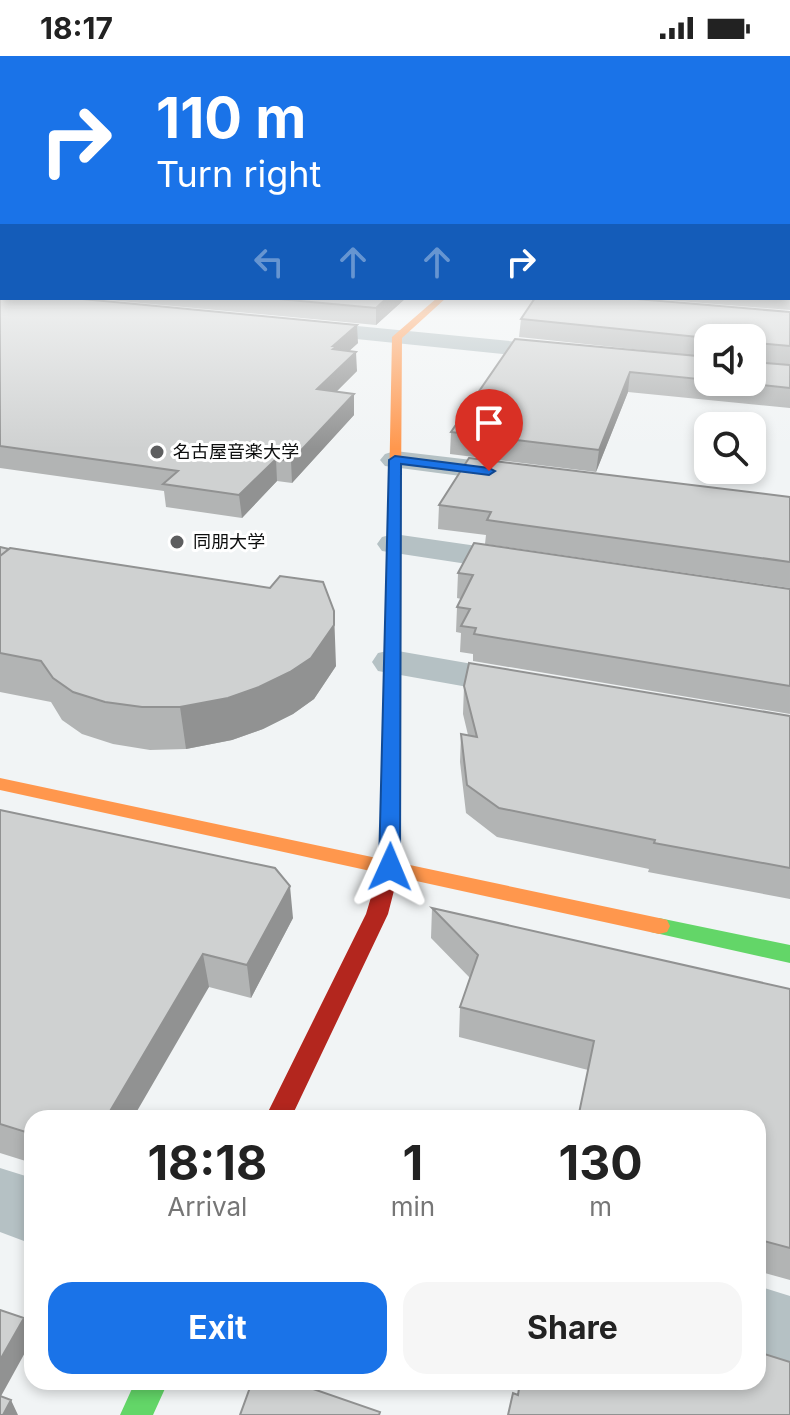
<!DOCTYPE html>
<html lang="en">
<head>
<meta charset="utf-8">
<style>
	:root { --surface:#fff; --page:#f6f6f6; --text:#222; --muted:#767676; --accent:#1a73e8 }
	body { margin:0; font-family:Inter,"Noto Sans JP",sans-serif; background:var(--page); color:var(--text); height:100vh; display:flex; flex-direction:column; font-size:30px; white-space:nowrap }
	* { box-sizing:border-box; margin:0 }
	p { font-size:26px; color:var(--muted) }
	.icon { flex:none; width:44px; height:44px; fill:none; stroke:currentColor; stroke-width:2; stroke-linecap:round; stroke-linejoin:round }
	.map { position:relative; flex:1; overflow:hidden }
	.panel { position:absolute; left:24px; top:1054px; width:742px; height:280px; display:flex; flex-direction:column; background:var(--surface); border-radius:24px; box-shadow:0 4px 12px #0003 }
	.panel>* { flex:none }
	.hud { position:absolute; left:0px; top:0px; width:790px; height:244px; box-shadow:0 4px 12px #0003; background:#1a73e8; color:#fff; overflow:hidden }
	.tools { position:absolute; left:694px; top:268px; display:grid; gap:16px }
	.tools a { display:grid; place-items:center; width:72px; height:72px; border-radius:16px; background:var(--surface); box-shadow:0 4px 12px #0003; font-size:40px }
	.pin { position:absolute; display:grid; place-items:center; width:68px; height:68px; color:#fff; margin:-82px -34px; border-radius:50% 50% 50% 0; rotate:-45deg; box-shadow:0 0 8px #0007 }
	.pin .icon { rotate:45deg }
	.me { position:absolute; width:88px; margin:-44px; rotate:1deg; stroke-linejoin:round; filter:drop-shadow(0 0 6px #0008) }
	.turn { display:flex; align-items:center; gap:28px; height:168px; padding:0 24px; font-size:36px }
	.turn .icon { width:104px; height:104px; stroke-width:2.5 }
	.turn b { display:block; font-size:56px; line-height:68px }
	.lanes { display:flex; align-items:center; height:76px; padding:0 24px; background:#0003; justify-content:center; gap:40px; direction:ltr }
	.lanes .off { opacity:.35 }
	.eta { display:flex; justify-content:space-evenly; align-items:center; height:136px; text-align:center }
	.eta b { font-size:48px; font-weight:700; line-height:56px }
	.primary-button { display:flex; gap:16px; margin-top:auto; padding:16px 24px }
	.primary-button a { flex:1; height:92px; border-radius:24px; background:var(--accent); color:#fff; font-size:32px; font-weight:700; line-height:92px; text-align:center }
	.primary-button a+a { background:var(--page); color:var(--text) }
	.status { display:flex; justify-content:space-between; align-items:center; height:56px; padding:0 40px; background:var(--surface); direction:ltr }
	.status svg { height:22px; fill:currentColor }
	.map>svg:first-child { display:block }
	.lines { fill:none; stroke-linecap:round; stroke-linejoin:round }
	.street { fill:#b5c1c4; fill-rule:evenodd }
	.fast { fill:#63d668; fill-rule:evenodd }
	.slow { fill:#ff974d; fill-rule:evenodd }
	.jam { fill:#b3261e; fill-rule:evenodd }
	.wall { fill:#b2b4b4 }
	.shaded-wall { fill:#919292 }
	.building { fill:#cfd1d1; stroke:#919292; stroke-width:2 }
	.route { fill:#1a73e8; stroke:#114b97; stroke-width:2 }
	.poi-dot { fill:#5d5e5f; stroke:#fff; stroke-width:3 }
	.labels { text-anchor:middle; stroke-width:6; stroke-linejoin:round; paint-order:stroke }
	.far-poi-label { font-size:18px; fill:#0d0e0e; stroke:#fff; text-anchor:start }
</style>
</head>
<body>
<div class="status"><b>18:17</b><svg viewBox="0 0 49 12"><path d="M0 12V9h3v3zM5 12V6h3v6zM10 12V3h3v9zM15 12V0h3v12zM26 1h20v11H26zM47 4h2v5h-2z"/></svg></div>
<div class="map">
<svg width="790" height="1359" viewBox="0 0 790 1359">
	<rect width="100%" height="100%" fill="#f1f4f5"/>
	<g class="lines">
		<path class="street" d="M 296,264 L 570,291 L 578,293 L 582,298 L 578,303 L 570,305 L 288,276 L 285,271 Z
			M 395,395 L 522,410 L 533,413 L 537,419 L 533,425 L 522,428 L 385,410 L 380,404 L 385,398 Z
			M 394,478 L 526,497 L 538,500 L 543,507 L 538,514 L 526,517 L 382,495 L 377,488 L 382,481 Z
			M 392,594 L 524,617 L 539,620 L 545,629 L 539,638 L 524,641 L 378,615 L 372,606 L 378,597 Z
			M 0,1112 L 32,1122 L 32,1188 L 0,1176 Z
			M 758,1230 L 790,1240 L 790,1316 L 758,1306 Z"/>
		<path class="fast" d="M 659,862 L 790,889 L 790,907 L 651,876 L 648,870 L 651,864 Z
			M 135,1326 L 168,1326 L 153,1359 L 120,1359 Z"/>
		<path class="slow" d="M 437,242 L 446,242 L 402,282 L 401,435 L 395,439 L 389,435 L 392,281 Z
			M 0,722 L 659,862 L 667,864 L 670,870 L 667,876 L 659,878 L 0,734 Z"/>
		<path class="jam" d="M 395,431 L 401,435 L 400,811 L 388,858 L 291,1062 L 265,1062 L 366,858 L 380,811 L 389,435 Z"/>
	</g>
	<path class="wall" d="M 0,202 L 2,202 L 2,242 L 358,287 L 349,295 L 357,315 L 336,336 L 354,359 L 292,427 L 277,425 L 242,462 L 166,451 L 164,435 L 0,412 Z
		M 788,202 L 790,202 L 790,254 L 642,242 L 788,242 Z
		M 87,242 L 406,242 L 376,269 Z
		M 790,256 L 790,352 L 628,336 L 596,416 L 450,398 L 451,376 L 515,283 L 708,301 L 708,326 L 752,326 L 752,282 L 708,282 L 708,301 L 519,281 L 521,263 Z
		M 790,441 L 790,532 L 485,488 L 486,479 L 438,473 L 439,449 Z
		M 0,491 L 336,610 L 314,643 L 293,658 L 263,673 L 232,684 L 186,693 L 150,694 L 113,688 L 82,678 L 62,664 L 51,646 L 0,636 Z
		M 458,517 L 790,533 L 790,658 L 473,605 L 473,598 L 460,596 L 461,577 L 456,576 L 457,551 L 461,543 L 457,542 Z
		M 464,630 L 790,660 L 790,843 L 648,816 L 649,813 L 497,781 L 466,757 L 460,706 L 461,678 L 468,679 L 463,658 Z
		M 0,754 L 293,862 L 251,942 L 209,931 L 32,1062 L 32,1107 L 0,1097 Z
		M 432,852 L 790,933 L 790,1224 L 758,1215 L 758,1062 L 588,1014 L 459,981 L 460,951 L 470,922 L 431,882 Z"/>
	<path class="shaded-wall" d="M 387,242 L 406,242 L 376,269 L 376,252 Z
		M 357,269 L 358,287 L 337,306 L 333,290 Z
		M 356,296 L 357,315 L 318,354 L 317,333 Z
		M 630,316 L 628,336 L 596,416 L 599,394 Z
		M 354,338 L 354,359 L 292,427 L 291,405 Z
		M 276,403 L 277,425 L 242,462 L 239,439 Z
		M 334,555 L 336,610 L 314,643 L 293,658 L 263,673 L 232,684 L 186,693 L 180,651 Z
		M 290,830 L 293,862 L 251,942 L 247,909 Z
		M 203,898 L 209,931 L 133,1062 L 106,1062 Z
		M 24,1262 L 32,1284 L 0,1342 L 0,1304 Z
		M 11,1344 L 18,1359 L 3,1359 Z"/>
	<path class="building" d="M 0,202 L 2,202 L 2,222 L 0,222 Z
		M 788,202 L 788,211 L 790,212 L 790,237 L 788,236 Z
		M 0,235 L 2,236 L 2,242 L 72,242 L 357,269 L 333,290 L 337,290 L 333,293 L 356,296 L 317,333 L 354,338 L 291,405 L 276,403 L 239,439 L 163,428 L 178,415 L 0,390 Z
		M 268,242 L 387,242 L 376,252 Z
		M 535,242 L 625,242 L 790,256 L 790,290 L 756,287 L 753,290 L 754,306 L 790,309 L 790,332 L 733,326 L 752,326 L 752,282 L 708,282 L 521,263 Z
		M 515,283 L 708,301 L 708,324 L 630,316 L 599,394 L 451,376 Z
		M 469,402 L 790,441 L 790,506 L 487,464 L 491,456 L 439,449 Z
		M 474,487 L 790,533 L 790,630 L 474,578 L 476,572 L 461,570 L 470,553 L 457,551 L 473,519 L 458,517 Z
		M 0,491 L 9,493 L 0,500 Z
		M 10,492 L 270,532 L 280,520 L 323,526 L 334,555 L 334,569 L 311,602 L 290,616 L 259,631 L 228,642 L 180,651 L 142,651 L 105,646 L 73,636 L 53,622 L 41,605 L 0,597 L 0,500 Z
		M 469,607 L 790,660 L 790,812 L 654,787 L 655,784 L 499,752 L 467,729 L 461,678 L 477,681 L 464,630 Z
		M 0,754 L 275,812 L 290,830 L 247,909 L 203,898 L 106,1062 L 32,1062 L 32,1078 L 0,1068 Z
		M 432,852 L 790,933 L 790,1192 L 760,1184 L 761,1165 L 758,1165 L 758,1062 L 578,1062 L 594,985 L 460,951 L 478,899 Z
		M 0,1254 L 24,1262 L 0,1304 Z
		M 758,1296 L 790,1306 L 790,1359 L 508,1359 L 513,1337 L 518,1339 L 520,1326 L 758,1326 Z
		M 252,1326 L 293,1326 L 380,1356 L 379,1359 L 240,1359 Z
		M 0,1340 L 11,1344 L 3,1359 L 0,1359 Z"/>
	<linearGradient id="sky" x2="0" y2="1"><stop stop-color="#8bc9ef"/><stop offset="0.51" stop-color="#f9fafa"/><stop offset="1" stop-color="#f9fafa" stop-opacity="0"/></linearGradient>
	<rect width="790" height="393" fill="url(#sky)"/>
	<path class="route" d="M 395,400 L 489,412 L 495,415 L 489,419 L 401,408 L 400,811 L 397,816 L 382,816 L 379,811 L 389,404 Z"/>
	<g class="poi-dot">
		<circle cx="157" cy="396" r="8"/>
		<circle cx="177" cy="486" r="8"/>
	</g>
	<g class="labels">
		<g class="far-poi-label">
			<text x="173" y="402">名古屋音楽大学</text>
			<text x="193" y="492">同朋大学</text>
		</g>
	</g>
</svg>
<div class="tools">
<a><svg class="icon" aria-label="sound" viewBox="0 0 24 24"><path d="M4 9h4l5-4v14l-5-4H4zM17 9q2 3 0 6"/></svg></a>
<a><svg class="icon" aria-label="search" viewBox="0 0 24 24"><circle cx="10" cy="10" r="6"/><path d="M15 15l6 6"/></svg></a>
</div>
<div class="pin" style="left:489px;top:415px;background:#d93025"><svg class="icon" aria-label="arrive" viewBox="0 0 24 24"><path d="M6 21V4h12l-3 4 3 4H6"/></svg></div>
<svg class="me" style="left:390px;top:811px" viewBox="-20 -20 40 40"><path d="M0-17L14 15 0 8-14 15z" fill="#1a73e8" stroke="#fff" stroke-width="4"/></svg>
<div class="hud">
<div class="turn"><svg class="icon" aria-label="right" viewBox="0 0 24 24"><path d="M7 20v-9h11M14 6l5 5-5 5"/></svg><div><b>110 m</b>Turn right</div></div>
<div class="lanes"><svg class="icon off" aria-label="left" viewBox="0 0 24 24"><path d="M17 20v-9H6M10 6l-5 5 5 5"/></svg><svg class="icon off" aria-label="ahead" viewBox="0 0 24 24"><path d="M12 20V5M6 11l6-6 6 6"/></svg><svg class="icon off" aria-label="ahead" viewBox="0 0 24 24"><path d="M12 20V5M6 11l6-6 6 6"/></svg><svg class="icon" aria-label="right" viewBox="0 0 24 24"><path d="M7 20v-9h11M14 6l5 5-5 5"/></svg></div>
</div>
<section class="panel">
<div class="eta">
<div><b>18:18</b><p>Arrival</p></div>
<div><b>1</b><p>min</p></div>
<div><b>130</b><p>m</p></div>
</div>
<div class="primary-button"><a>Exit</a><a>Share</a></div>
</section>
</div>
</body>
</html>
